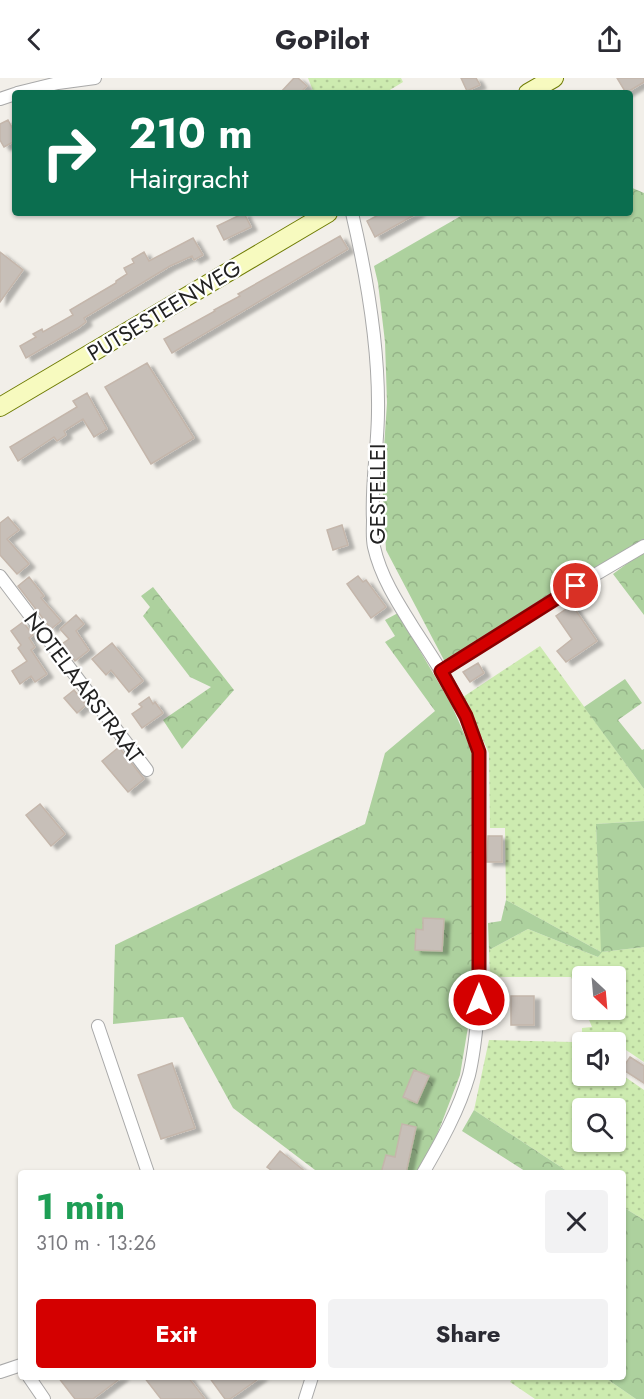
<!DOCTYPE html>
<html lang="en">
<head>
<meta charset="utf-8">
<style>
	:root { --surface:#fff; --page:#f2f2f3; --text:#2b2b33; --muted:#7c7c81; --accent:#d40000 }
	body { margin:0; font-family:Jost,sans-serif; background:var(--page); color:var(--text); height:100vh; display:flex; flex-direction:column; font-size:22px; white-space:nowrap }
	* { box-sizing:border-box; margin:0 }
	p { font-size:20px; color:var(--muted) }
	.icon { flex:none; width:33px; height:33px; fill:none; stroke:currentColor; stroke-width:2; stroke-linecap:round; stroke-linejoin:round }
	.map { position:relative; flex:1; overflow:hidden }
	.details { position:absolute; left:18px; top:1092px; width:608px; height:210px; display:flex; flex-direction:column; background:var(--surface); border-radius:6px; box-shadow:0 2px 4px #0004 }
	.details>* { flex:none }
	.top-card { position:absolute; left:12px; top:12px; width:621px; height:126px; border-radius:6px; box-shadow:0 2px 4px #0004; background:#0b6e4f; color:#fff; overflow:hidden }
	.needle { width:39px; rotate:154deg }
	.controls { position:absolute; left:572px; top:888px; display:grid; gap:12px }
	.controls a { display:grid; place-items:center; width:54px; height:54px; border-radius:6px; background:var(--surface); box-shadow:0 2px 4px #0004; font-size:30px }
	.pin { position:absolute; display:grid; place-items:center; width:51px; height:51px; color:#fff; margin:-26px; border:3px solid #fff; border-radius:50%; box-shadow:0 2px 6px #0007 }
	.me { position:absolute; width:66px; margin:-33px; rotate:0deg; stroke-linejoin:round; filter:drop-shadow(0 0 4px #0008) }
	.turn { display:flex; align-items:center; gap:21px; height:126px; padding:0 18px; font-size:27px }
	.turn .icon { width:78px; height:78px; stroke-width:2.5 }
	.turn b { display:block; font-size:42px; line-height:51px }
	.round { display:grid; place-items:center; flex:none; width:63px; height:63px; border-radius:6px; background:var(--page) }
	.head { display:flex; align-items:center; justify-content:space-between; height:102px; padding:0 18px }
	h1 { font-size:36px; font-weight:700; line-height:45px; color:#1e9e55 }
	.button { display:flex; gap:12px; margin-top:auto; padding:12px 18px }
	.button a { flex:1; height:69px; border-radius:6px; background:var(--accent); color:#fff; font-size:24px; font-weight:700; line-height:69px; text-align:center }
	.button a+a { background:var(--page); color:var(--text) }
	header { display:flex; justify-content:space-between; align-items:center; height:78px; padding:0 18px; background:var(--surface); font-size:27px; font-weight:700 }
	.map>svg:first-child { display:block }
	.grass { fill:url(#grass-dots); fill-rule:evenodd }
	.forest { fill:url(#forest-crowns) }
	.building { fill:#c7bfb8; stroke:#c4b6ab; stroke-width:1.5; filter:url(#shadow) }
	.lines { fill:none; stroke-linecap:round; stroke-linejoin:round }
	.minor-casing { stroke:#a9a9a9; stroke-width:14 }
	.secondary-casing { stroke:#707d05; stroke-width:20 }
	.minor { stroke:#fff; stroke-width:12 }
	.secondary { stroke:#f7fabf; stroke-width:18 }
	.route-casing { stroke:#8a0000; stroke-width:15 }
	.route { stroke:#d40000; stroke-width:10 }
	.labels { text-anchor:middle; stroke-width:4.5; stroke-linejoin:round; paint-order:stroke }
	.street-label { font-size:22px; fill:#222; stroke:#fff }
</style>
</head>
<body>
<header><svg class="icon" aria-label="back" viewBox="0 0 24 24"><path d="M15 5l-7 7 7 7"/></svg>GoPilot<svg class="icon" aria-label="share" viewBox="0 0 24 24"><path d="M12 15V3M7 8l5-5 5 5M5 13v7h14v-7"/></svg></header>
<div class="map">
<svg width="644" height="1321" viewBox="0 0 644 1321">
	<defs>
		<pattern id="grass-dots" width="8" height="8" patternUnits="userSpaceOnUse" patternTransform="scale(1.5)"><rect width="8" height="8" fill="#cdebb0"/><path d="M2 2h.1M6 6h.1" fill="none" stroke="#b0c997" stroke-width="1.8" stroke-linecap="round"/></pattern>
		<pattern id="forest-crowns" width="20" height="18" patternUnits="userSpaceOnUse" patternTransform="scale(1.5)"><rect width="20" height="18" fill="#add19e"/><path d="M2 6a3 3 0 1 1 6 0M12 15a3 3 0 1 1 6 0" fill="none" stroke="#95b388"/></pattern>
		<filter id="shadow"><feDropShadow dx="6" dy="3.5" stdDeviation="1.5" flood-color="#0004"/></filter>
	</defs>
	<rect width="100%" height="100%" fill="#f2efe9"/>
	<path class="grass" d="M 308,0 L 401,0 L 403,4 L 385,15 L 314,15 Z
		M 540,568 L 644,711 L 644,743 L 596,746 L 602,874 L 644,869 L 644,984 L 620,968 L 615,973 L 615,964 L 587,964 L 582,961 L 582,950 L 592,949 L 585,932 L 615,932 L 615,898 L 582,898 L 582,924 L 571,899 L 490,899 L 489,872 L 528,851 L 598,879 L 601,874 L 506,822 L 505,750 L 490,750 L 489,675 L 463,619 Z
		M 489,962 L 573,964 L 582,970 L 582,998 L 615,998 L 615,992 L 644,1012 L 644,1142 L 623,1129 L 622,1095 L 570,1095 L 474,1032 ZM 582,1030 L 615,1030 L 615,1064 L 582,1064 Z
		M 513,1299 L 604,1299 L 636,1321 L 535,1321 L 510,1304 Z"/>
	<path class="forest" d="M 630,109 L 644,115 L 644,466 L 445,584 L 386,472 L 382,400 L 387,325 L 385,264 L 378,205 L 374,188 L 466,135 L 630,135 Z
		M 644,473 L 644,537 L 613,496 Z
		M 153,509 L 234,612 L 182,671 L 163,642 L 211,609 L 190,599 L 143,538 L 150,529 L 141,518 Z
		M 398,535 L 451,626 L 473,676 L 476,841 L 473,919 L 460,997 L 432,1070 L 416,1095 L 319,1095 L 233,1030 L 183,939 L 113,946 L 115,867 L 365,746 L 385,675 L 435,633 L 385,564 L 395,558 L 385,542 Z
		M 625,601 L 642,625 L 618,642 L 642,672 L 644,671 L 644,711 L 584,629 Z
		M 644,743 L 644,869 L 602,874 L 598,879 L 528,851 L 489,872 L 488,845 L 501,843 L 506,822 L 601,874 L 596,746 Z
		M 474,1032 L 570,1095 L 528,1095 L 462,1053 Z
		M 623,1129 L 644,1142 L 644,1321 L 636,1321 L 604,1299 L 622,1299 Z"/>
	<path class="building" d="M 294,0 L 298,0 L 307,8 L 300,15 L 280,15 Z
		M 461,0 L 476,0 L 480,7 L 467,13 Z
		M 617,0 L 644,0 L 644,4 L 626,15 Z
		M 8,42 L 15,55 L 15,63 L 4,69 L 0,62 L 0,46 Z
		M 244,135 L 251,149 L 224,162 L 217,148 Z
		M 382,135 L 418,135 L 375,159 L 367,143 Z
		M 340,158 L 348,171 L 172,275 L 164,261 L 215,233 L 214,232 L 240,218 L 238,216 Z
		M 193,160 L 203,177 L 194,182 L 192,178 L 170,188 L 84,240 L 86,244 L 78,250 L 26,280 L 20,268 L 36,259 L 33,256 L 42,251 L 43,254 L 73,237 L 70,232 L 116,205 L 116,203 L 127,196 L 124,190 L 134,185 L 132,181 L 144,174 L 149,183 Z
		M 0,174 L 23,192 L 0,224 Z
		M 147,285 L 194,360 L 151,386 L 105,309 Z
		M 87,315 L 107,351 L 94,359 L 83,341 L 64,353 L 66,357 L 57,363 L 54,359 L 18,383 L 10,369 L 77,329 L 73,323 Z
		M 8,439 L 19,452 L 7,461 L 29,486 L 17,496 L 0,477 L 0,445 Z
		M 342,447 L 348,467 L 333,472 L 327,452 Z
		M 358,498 L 363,504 L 366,502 L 386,529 L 371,540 L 347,506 Z
		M 29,499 L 44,518 L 41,520 L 61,543 L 51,551 L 18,508 Z
		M 572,527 L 597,563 L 566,584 L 557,573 L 572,561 L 556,538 Z
		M 76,537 L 84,546 L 76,553 L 89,572 L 75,583 L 62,566 L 69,561 L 60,551 Z
		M 23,544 L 33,557 L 29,560 L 35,569 L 31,572 L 47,596 L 35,604 L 31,598 L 20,606 L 12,593 L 27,583 L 18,570 L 21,567 L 11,553 Z
		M 112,565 L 143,603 L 129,614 L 111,592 L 106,597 L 92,581 Z
		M 478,585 L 484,595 L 470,604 L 463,594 Z
		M 74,612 L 86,627 L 77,635 L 64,620 Z
		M 149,619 L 153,626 L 155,624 L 163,635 L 142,650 L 132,636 L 142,629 L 139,626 Z
		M 119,669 L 144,701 L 128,714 L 102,683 Z
		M 40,726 L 65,756 L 51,768 L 26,737 Z
		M 488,758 L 502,758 L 502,784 L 487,784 Z
		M 423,840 L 444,841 L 442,873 L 415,872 L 416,851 L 423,852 Z
		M 511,918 L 534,918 L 534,947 L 511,947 Z
		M 630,979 L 644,988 L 644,1005 L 622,991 Z
		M 172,985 L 195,1050 L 161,1061 L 138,997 Z
		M 414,992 L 429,998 L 417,1025 L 403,1019 Z
		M 402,1046 L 416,1049 L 406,1095 L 381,1095 L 386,1077 L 395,1079 Z
		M 280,1073 L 307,1095 L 275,1095 L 267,1089 Z
		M 58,1299 L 122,1299 L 93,1321 L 75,1321 Z
		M 144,1299 L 188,1299 L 205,1321 L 161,1321 Z
		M 209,1299 L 261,1299 L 230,1321 L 225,1321 Z"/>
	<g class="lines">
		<g class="minor-casing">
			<path id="minor" d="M 17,15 L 58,5 L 95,0
				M 0,21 L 15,16
				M 352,135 C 367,199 379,266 378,333 C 378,369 371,405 373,442 C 373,450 372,460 374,469 C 381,500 399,527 416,554 C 441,592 466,630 479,674 L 479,922 C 477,947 475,972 469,997 C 459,1032 441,1064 423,1095
				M 0,498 L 147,692
				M 441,593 L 559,518 L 644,468
				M 98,948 L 148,1095
				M 0,1294 L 21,1287
				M 29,1299 L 44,1321
				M 305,1321 L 312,1299"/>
		</g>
		<g class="secondary-casing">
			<path id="secondary" d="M 528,15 L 554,0
				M 0,329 L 328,135"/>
		</g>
		<use href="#minor" class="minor"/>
		<use href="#secondary" class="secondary"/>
	</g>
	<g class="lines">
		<g class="route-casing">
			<path id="route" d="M 479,922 L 479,674 L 466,638 L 441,593 L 576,508"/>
		</g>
		<use href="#route" class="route"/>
	</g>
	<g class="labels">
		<g class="street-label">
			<text transform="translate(164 232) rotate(-31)" y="8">PUTSESTEENWEG</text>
			<text transform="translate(377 416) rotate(-90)" y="8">GESTELLEI</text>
			<text transform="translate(84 609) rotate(53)" y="8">NOTELAARSTRAAT</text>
		</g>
	</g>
</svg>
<div class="controls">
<a><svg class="needle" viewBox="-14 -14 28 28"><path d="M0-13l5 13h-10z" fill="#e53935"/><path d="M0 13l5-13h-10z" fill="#7c7c81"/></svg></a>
<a><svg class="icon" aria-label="sound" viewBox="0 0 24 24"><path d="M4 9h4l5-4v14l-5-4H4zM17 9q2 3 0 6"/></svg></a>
<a><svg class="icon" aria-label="search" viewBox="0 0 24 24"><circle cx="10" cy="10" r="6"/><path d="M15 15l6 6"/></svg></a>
</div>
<div class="pin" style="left:576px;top:508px;background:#d93025"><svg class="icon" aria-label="arrive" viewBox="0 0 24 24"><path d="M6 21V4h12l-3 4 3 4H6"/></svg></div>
<svg class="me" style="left:479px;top:922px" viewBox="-20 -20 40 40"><circle r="17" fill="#d40000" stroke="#fff" stroke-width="3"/><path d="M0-11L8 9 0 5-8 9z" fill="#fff"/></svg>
<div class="top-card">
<div class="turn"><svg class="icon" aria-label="right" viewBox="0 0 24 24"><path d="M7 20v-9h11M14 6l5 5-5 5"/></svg><div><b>210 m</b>Hairgracht</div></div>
</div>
<section class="details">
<div class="head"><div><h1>1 min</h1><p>310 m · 13:26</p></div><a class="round"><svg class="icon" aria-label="close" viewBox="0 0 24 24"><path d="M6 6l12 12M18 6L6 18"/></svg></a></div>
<div class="button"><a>Exit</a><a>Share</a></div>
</section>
</div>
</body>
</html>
